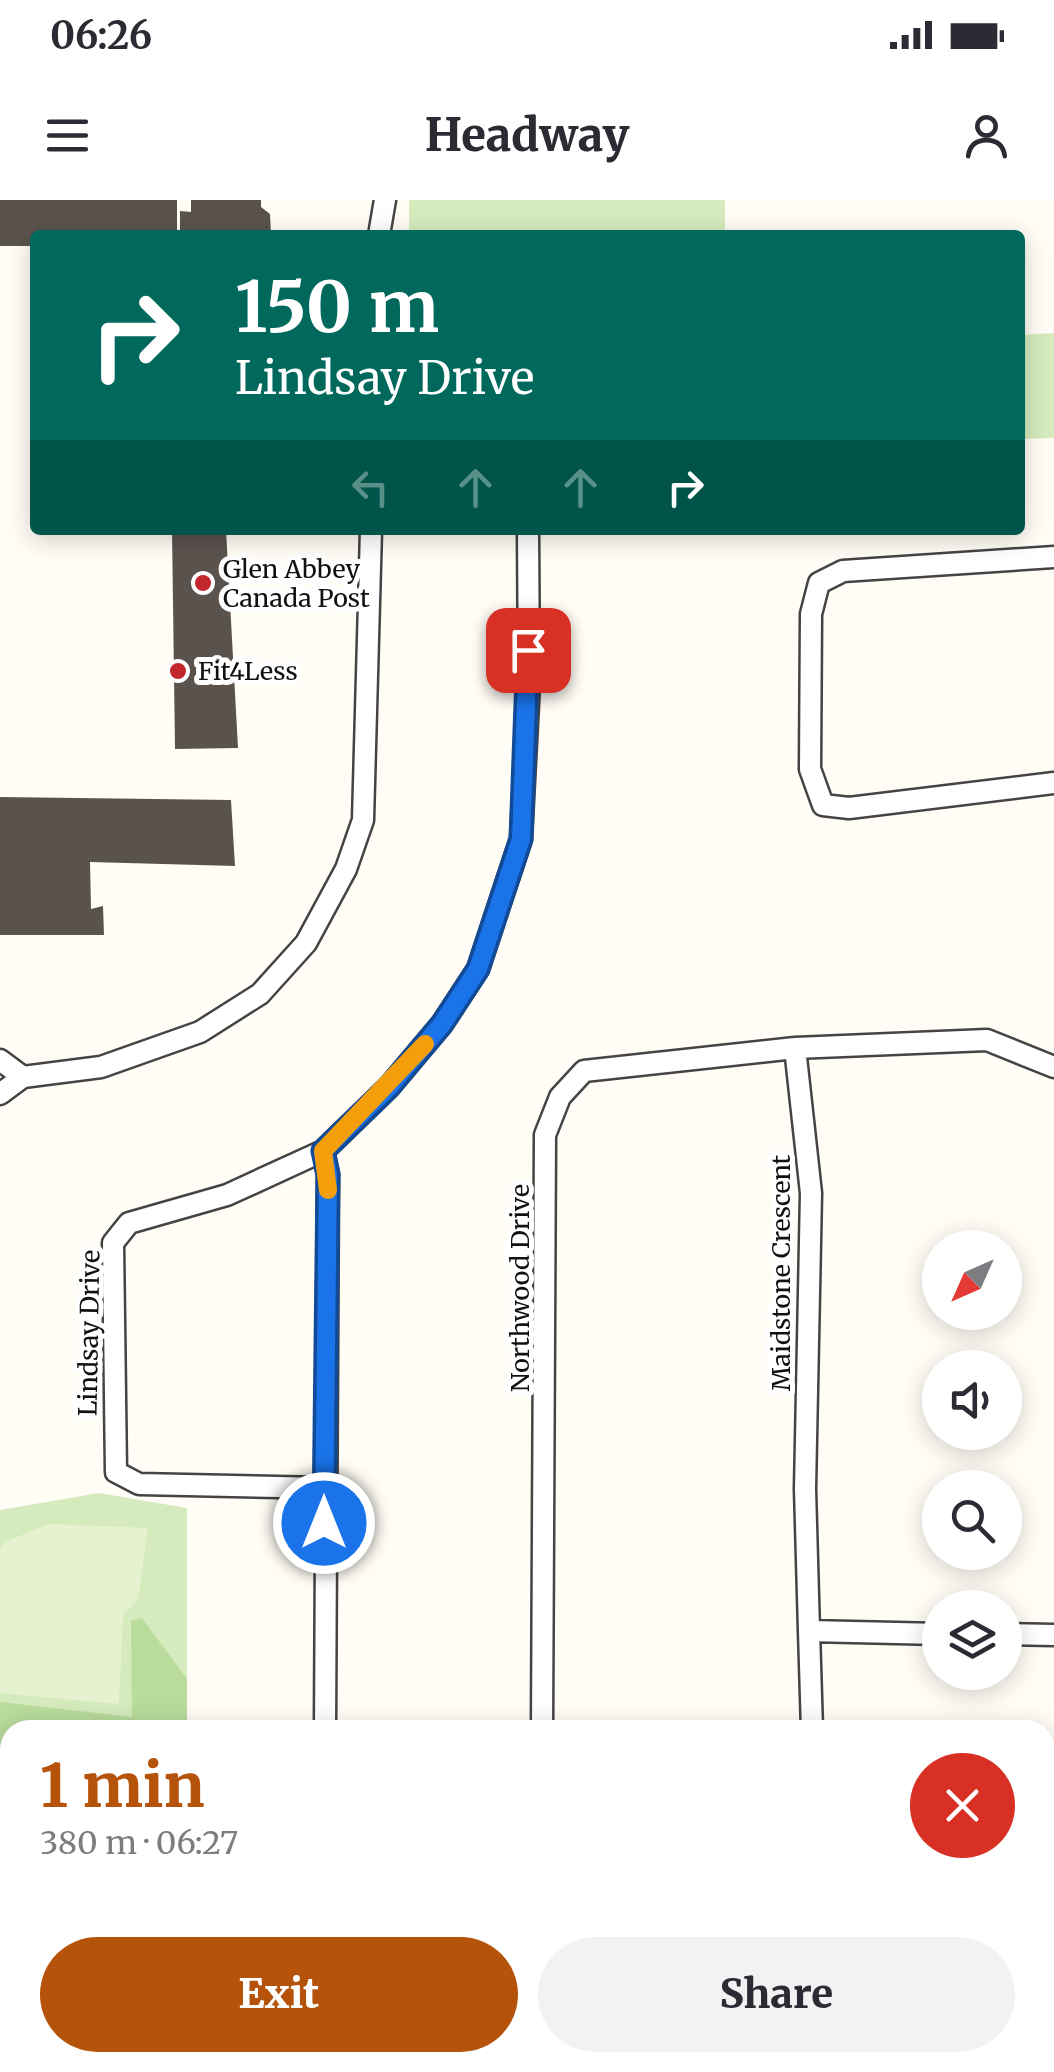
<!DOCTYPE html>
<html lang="en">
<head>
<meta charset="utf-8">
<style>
	:root { --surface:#fff; --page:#f2f2f3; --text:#2b2b33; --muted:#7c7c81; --accent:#b45309 }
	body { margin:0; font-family:Merriweather,serif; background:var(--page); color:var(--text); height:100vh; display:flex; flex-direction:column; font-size:38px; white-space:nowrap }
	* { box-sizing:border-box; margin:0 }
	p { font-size:32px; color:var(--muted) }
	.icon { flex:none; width:55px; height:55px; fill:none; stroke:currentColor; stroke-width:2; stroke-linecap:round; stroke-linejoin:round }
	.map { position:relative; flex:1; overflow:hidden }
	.details { position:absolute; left:0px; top:1520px; width:1055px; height:352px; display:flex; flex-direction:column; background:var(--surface); border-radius:30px 30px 0 0; box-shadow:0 5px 25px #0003 }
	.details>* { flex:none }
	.hud { position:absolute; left:30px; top:30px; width:995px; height:305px; border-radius:10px; box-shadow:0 5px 25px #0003; background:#00695c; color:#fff; overflow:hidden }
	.needle { width:65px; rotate:225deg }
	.controls { position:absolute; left:922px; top:1030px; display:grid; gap:20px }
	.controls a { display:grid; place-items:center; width:100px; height:100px; border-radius:50%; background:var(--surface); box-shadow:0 5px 25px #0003; font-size:50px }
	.pin { position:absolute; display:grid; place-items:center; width:85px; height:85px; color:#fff; margin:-42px; border-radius:20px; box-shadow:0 5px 15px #0006 }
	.me { position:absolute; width:110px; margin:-55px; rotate:0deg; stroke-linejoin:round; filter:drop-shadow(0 0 8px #0008) }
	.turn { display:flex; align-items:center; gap:35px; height:210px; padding:0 40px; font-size:45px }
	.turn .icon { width:130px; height:130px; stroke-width:2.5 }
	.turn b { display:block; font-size:70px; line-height:85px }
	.lanes { display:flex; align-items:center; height:95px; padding:0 40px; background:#0003; justify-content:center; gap:50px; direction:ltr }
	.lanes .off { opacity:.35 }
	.round { display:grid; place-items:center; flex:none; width:105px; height:105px; border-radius:52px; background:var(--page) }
	.head { display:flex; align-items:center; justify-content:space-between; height:170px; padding:0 40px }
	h1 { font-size:60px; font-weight:800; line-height:75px; color:var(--accent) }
	.action { display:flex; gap:20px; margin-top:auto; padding:20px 40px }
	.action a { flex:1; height:115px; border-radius:60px; background:var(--accent); color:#fff; font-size:40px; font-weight:800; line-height:115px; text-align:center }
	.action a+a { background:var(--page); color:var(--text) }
	.status { display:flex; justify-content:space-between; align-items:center; height:70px; padding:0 50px; background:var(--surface); direction:ltr }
	.status svg { height:28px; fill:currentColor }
	header { display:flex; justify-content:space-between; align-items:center; height:130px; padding:0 40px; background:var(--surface); font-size:45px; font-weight:800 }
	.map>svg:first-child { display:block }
	.green { fill:#d5ebbd }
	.forest { fill:#b9dc9c }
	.pitch { fill:#e6f2cf }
	.building { fill:#5a524d }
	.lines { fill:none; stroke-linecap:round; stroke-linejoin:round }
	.minor-casing { stroke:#444; stroke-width:25 }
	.major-casing { stroke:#222; stroke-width:30 }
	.minor { stroke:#fff; stroke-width:20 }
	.major { stroke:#f9d66b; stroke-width:25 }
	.route-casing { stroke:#114b97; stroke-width:25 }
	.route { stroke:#1a73e8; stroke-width:18 }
	.slow { stroke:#f59e0b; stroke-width:18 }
	.poi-dot { fill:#c4262e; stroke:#fff; stroke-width:4 }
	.labels { text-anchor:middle; stroke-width:10; stroke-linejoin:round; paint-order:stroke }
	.poi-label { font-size:25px; fill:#111; stroke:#fff; text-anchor:start }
	.street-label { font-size:25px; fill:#111; stroke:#fff }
</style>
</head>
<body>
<div class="status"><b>06:26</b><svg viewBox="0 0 49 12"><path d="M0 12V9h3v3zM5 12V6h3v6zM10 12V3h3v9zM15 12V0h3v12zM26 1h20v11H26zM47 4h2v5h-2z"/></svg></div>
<header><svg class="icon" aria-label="menu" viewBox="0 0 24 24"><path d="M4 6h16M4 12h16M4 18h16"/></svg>Headway<svg class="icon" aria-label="person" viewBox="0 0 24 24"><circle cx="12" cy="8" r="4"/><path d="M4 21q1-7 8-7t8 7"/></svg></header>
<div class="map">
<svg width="1054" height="1872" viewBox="0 0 1054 1872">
	<rect width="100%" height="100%" fill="#fffdf5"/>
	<path class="green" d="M 409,0 L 725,0 L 725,35 L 409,35 Z
		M 1054,133 L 1054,238 L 1020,239 L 1020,135 Z
		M 99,1293 L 187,1308 L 187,1530 L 10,1530 L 10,1600 L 0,1594 L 0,1310 Z
		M 669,1863 L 894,1862 L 894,1863 L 886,1872 L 695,1872 Z"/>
	<path class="forest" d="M 142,1418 L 187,1479 L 187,1530 L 10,1530 L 10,1600 L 0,1594 L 0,1502 L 132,1517 L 131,1421 Z"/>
	<path class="pitch" d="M 50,1324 L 148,1328 L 138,1399 L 123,1415 L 119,1504 L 0,1493 L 0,1349 L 7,1341 Z"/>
	<path class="building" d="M 0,0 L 177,0 L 177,35 L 35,35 L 35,46 L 0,46 Z
		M 191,0 L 261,0 L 261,7 L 270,14 L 271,35 L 180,35 L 180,11 L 191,12 Z
		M 172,330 L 226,330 L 238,548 L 175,549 Z
		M 0,597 L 231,600 L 235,666 L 90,662 L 91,709 L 103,706 L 104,735 L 0,735 Z
		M 147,1862 L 183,1862 L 179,1872 L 143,1872 Z"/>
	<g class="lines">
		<g class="minor-casing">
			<path id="minor" d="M 379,35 L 385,0
				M 1054,357 L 843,371 L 819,383 L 811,414 L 810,569 L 823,605 L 849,608 L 1054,583
				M 0,860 L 23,877
				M 0,894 L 23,877 L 101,867 L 200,832 L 260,794 L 306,743 L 346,669 L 363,620 L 371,330
				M 323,951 L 328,975 L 325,1530
				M 324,1288 L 139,1284 L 116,1272 L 113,1043 L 129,1023 L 227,995 L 323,951 L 389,887 L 442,824 L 478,769 L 521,639 L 529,485 L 528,330
				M 809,1431 L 812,1530
				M 940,1434 L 809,1431 L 805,1289 L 811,993 L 795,848 L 987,840 L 1054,867
				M 1005,1434 L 1054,1435
				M 542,1530 L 545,935 L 560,897 L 584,871 L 795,848
				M 1045,1687 L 1054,1655
				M 946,1872 L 954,1862"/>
		</g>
		<g class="major-casing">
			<path id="major" d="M 0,1628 L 10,1633
				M 0,1662 L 10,1667
				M 492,1862 L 518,1872
				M 576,1862 L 602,1872"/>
		</g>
		<use href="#minor" class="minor"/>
		<use href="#major" class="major"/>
	</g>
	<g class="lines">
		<g class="route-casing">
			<path id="route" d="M 324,1323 L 328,974 L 323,951 L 389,887 L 442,824 L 478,769 L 521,639 L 528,450"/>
		</g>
		<use href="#route" class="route"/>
		<path class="slow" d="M 328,990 L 323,951 L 425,844"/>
	</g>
	<g class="poi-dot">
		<circle cx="203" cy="383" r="10"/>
		<circle cx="178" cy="471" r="10"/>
	</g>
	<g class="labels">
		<g class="poi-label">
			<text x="223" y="378">Glen Abbey<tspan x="223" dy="29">Canada Post</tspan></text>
			<text x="198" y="480">Fit4Less</text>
		</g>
		<g class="street-label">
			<text transform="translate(781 1073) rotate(-90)" y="9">Maidstone Crescent</text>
			<text transform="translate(520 1088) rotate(-90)" y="9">Northwood Drive</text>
			<text transform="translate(89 1133) rotate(-89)" y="9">Lindsay Drive</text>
		</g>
	</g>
</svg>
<div class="controls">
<a><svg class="needle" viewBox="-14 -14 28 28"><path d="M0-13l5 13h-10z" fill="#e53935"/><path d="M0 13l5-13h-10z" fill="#7c7c81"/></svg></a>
<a><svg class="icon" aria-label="sound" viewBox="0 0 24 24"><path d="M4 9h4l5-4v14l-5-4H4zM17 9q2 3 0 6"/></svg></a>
<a><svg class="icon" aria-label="search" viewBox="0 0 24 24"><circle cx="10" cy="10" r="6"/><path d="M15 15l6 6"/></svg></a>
<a><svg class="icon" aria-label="layers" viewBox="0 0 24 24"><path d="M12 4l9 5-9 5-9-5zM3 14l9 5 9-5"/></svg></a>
</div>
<div class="pin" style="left:528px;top:450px;background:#d93025"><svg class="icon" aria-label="arrive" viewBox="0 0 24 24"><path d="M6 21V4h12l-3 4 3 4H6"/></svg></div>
<svg class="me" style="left:324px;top:1323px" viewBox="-20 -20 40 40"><circle r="17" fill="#1a73e8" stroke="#fff" stroke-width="3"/><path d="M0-11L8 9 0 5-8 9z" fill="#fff"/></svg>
<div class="hud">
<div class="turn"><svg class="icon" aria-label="right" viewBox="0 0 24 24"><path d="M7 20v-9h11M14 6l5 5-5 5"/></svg><div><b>150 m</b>Lindsay Drive</div></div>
<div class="lanes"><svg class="icon off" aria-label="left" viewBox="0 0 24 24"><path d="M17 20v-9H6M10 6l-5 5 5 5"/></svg><svg class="icon off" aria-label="ahead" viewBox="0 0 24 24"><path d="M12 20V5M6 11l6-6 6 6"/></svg><svg class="icon off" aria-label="ahead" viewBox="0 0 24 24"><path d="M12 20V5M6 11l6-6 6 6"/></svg><svg class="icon" aria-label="right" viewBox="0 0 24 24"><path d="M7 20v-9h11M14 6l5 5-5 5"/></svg></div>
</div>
<section class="details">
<div class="head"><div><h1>1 min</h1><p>380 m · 06:27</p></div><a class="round" style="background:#d93025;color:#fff"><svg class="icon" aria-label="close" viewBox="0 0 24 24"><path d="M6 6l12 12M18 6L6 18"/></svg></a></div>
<div class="action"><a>Exit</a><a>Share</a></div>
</section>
</div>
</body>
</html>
